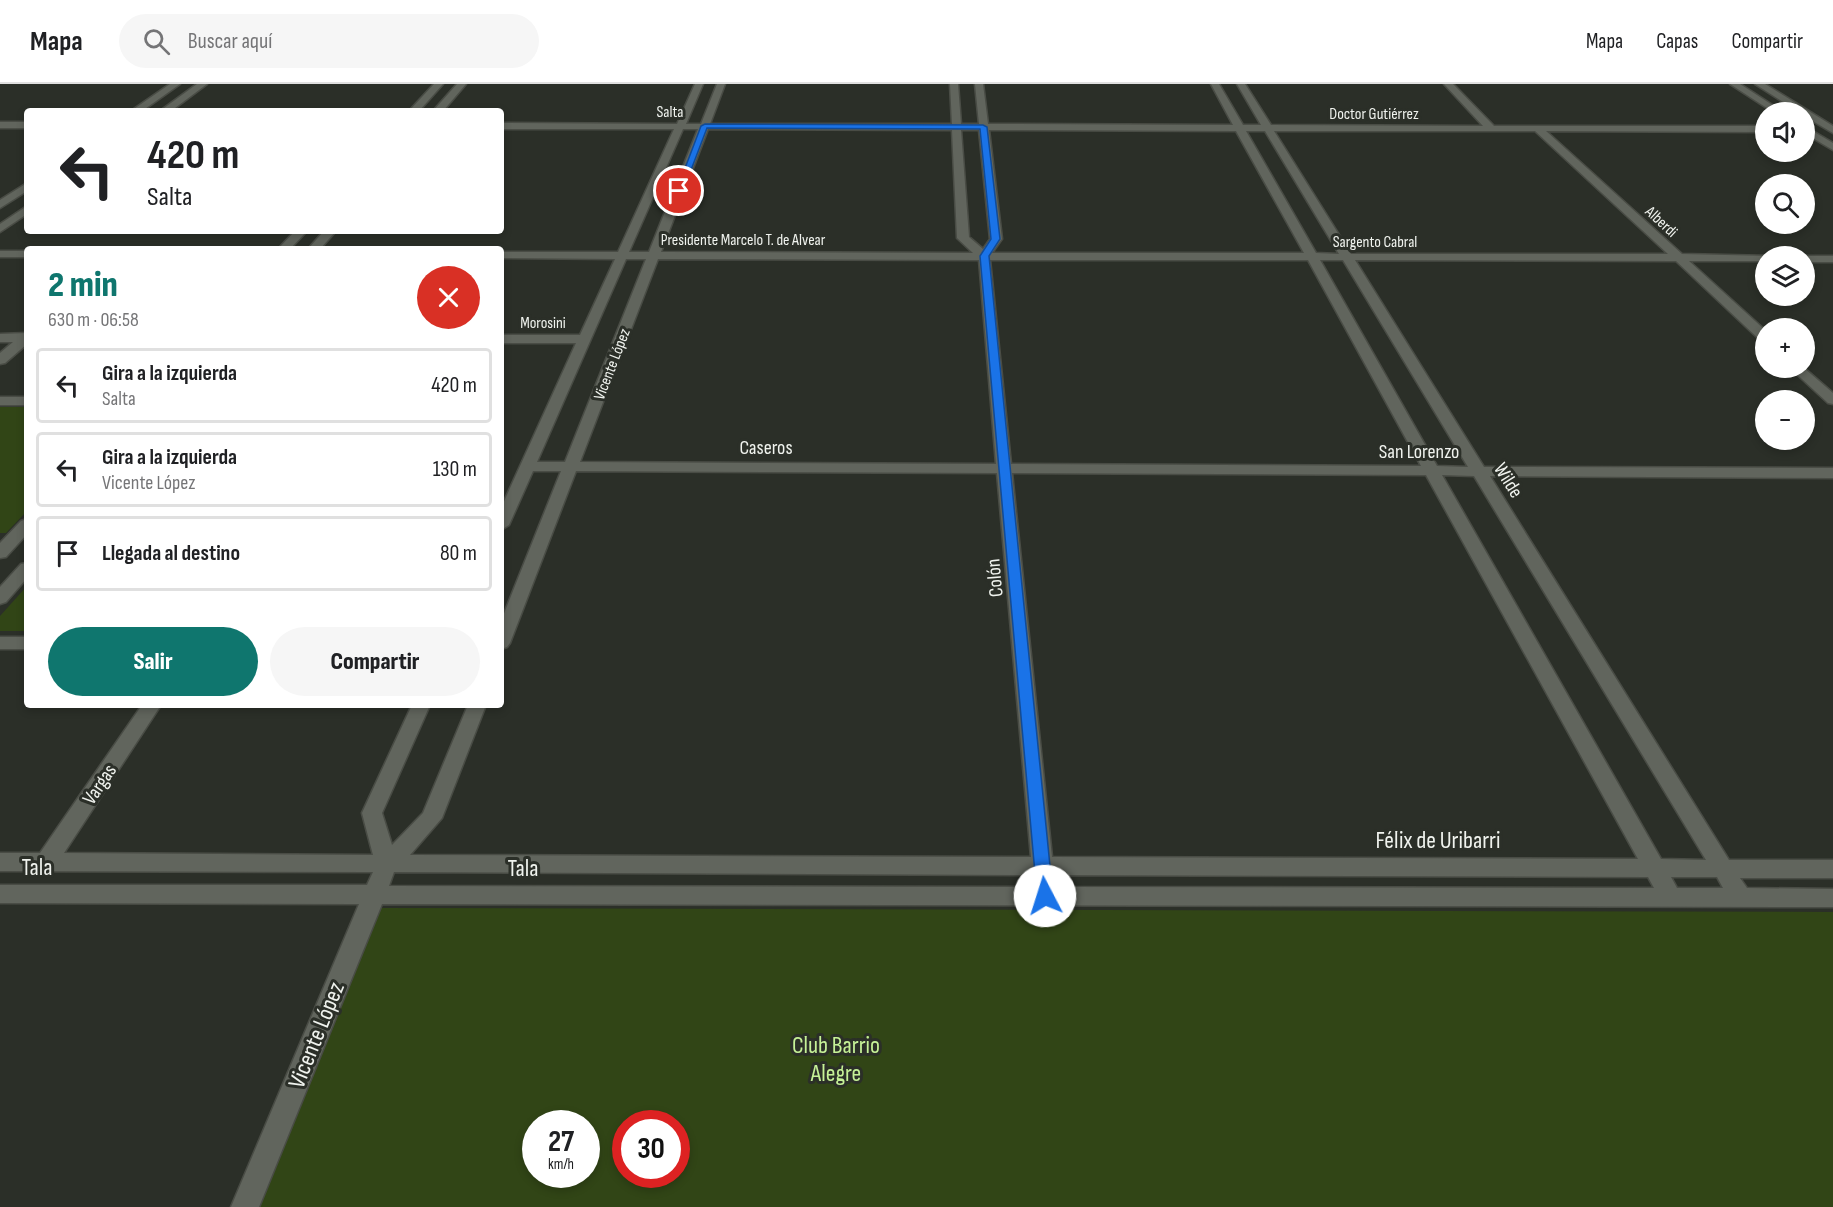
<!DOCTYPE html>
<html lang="es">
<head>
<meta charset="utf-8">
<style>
	:root { --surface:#fff; --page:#f6f6f6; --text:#202124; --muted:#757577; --line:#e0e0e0; --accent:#0f766e }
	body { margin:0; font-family:"Sofia Sans Condensed",sans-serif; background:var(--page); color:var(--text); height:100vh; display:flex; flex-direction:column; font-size:22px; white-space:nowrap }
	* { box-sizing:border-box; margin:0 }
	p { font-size:20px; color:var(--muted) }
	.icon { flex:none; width:33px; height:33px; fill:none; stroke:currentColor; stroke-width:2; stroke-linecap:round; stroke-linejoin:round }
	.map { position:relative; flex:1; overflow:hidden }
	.details { position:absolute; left:24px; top:162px; width:480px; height:462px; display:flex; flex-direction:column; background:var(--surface); border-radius:6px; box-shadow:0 3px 9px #0003 }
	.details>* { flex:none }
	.banner { position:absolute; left:24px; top:24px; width:480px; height:126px; border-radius:6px; box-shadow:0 3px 9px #0003; background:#fff; color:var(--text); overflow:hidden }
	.buttons { position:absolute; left:1755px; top:18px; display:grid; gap:12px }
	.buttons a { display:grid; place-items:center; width:60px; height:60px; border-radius:50%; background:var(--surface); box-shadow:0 3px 9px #0003; font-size:30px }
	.speed { position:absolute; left:522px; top:1026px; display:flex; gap:12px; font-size:30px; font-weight:700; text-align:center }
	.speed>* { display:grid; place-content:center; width:78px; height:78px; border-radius:50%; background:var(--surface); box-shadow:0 3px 9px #0003; line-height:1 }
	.speed small { font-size:15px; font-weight:400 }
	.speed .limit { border:9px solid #d22; background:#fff; color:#111 }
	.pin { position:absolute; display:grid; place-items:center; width:51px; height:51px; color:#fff; margin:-26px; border:3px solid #fff; border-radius:50%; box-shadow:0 2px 6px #0007 }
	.me { position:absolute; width:66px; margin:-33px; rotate:355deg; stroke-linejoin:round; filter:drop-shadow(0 0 4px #0008) }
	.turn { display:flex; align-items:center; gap:21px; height:126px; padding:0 24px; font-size:27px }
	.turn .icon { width:78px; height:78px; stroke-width:2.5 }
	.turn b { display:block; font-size:42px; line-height:51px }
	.round { display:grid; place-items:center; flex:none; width:63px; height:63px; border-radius:32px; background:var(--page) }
	.overview { display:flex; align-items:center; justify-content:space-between; height:102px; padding:0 24px }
	h1 { font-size:36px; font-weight:800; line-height:45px; color:var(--accent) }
	.button { display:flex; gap:12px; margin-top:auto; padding:12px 24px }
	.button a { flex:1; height:69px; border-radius:36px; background:var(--accent); color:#fff; font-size:24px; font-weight:800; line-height:69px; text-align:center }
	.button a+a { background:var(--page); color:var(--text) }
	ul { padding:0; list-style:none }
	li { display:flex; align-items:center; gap:18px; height:75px; margin:0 12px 9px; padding:0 12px; border:3px solid var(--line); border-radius:6px }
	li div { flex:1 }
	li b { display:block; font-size:22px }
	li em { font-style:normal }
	header { display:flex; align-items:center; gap:36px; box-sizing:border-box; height:84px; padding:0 30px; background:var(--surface); border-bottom:2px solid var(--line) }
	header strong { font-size:28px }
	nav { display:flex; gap:33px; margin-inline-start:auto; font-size:21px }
	.search { width:420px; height:54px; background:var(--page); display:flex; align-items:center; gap:15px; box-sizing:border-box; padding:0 21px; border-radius:33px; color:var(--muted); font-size:22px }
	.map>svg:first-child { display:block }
	.green { fill:#314516; fill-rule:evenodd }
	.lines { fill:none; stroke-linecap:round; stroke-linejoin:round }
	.minor-casing { stroke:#494c45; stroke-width:3 }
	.minor { fill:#61655d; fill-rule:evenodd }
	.route { fill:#1a73e8; stroke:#114b97; stroke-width:1.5 }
	.labels { text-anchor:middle; stroke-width:6; stroke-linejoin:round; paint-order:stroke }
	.far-street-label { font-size:16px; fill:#f0f3ee; stroke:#2b2f28 }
	.street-label { font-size:20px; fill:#f0f3ee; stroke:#2b2f28 }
	.near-street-label { font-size:24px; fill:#f0f3ee; stroke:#2b2f28 }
	.near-park-label { font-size:24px; fill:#c6f297; stroke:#2b2f28 }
</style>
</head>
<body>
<header>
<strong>Mapa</strong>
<div class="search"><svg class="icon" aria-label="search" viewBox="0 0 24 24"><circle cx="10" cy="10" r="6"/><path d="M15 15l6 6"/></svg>Buscar aquí</div>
<nav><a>Mapa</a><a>Capas</a><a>Compartir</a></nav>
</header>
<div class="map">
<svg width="1833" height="1123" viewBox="0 0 1833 1123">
	<rect width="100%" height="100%" fill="#2b2f28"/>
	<path class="green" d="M 0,323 L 27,323 L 27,427 L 6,449 L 0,449 Z
		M 27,502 L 27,547 L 0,547 L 0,532 Z
		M 380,824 L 1833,828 L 1833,1123 L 260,1123 ZM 536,1040 L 586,1040 L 586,1090 L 536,1090 ZM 626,1040 L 676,1040 L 676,1090 L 626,1090 Z"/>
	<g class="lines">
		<g class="minor-casing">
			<path id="minor" d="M 170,0 L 180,0 L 142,27 L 131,27 Z
				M 197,0 L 207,0 L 171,27 L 160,27 Z
				M 434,0 L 443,0 L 419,27 L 409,27 Z
				M 457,0 L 466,0 L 443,27 L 433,27 Z
				M 695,0 L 703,0 L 686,40 L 701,40 L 717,0 L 725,0 L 710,40 L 952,40 L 950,0 L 958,0 L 961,40 L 979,40 L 975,0 L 983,0 L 988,40 L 1233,41 L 1211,0 L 1219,0 L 1243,41 L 1261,41 L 1237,0 L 1245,0 L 1271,41 L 1483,42 L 1444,0 L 1453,0 L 1494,42 L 1766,42 L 1766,48 L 1546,47 L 1682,170 L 1770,172 L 1766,172 L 1766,177 L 1689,177 L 1766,247 L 1766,258 L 1761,257 L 1676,177 L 1355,176 L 1484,383 L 1833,384 L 1833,394 L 1490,392 L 1729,776 L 1833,776 L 1833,794 L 1740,794 L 1747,804 L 1833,805 L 1833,823 L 382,820 L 259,1123 L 231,1123 L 359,820 L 0,819 L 0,801 L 367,801 L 373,788 L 0,787 L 0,769 L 40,769 L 142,621 L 161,621 L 64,769 L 373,771 L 362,729 L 412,621 L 430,621 L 382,729 L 392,761 L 423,729 L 468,621 L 486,621 L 442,734 L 410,771 L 1031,773 L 997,389 L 576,387 L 510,559 L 507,563 L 501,565 L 501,537 L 561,387 L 533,387 L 509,441 L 501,446 L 501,424 L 576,259 L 501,259 L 501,251 L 580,251 L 615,175 L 501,174 L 501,168 L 618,168 L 674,45 L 501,45 L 501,39 L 677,40 ZM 683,45 L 698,45 L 649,168 L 629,168 ZM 708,45 L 952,46 L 957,154 L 973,169 L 661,168 ZM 961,46 L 979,46 L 990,155 L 983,165 L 969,153 ZM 989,46 L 1236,47 L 1304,169 L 992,169 L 1002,155 ZM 1246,47 L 1265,47 L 1339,170 L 1316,169 ZM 1274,47 L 1535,47 L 1668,170 L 1351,170 ZM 626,175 L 646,175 L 565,378 L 537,378 ZM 658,175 L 979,176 L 996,380 L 580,378 ZM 990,176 L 1308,176 L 1421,382 L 1011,380 ZM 1320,176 L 1343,176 L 1468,383 L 1437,382 ZM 1012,389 L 1426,391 L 1638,775 L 1052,773 ZM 1442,391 L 1474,392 L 1706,776 L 1661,775 ZM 394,788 L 1032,791 L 1033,803 L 389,802 ZM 1054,791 L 1648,793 L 1654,804 L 1055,803 ZM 1671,793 L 1717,793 L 1723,804 L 1677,804 Z
				M 1730,0 L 1740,0 L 1783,28 L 1773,28 Z
				M 1755,0 L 1765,0 L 1833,42 L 1833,49 L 1804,32 L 1804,28 L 1799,28 Z
				M 0,38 L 27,38 L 27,44 L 0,44 Z
				M 1804,42 L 1833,59 L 1833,66 L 1804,49 Z
				M 27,99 L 27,107 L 0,124 L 0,116 Z
				M 27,122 L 27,130 L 0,148 L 0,140 Z
				M 295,147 L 307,147 L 290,165 L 278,165 Z
				M 324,147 L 336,147 L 320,165 L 308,165 Z
				M 0,167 L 27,167 L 27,173 L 0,173 Z
				M 1800,172 L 1833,172 L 1833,178 L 1804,178 L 1804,172 Z
				M 27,249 L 27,260 L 5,279 L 0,280 L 0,269 L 13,258 L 0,258 L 0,250 Z
				M 1790,284 L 1804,284 L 1833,309 L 1833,320 L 1828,319 Z
				M 0,313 L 27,313 L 27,321 L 0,321 Z
				M 27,435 L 27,450 L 6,473 L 0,474 L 0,459 L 21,437 Z
				M 27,479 L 27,494 L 6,518 L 0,520 L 0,503 L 21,480 Z
				M 0,553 L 27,553 L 27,565 L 0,565 Z"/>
		</g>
		<use href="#minor" class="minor"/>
	</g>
	<path class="route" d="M 705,40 L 983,41 L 987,43 L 1000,155 L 989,172 L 1053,812 L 1051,817 L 1045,819 L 1039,817 L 1037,812 L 980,172 L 991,155 L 980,45 L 707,44 L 683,107 L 676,108 L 701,42 Z"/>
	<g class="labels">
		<g class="far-street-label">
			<text x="670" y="33">Salta</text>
			<text x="1374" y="35">Doctor Gutiérrez</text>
			<text transform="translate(1662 137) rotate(43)" y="6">Alberdi</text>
			<text x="743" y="161">Presidente Marcelo T. de Alvear</text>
			<text x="1375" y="163">Sargento Cabral</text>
			<text x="543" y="244">Morosini</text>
			<text transform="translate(611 280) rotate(-69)" y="6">Vicente López</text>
		</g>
		<g class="street-label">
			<text x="766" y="370">Caseros</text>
			<text x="1419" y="374">San Lorenzo</text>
			<text transform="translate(1509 396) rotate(58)" y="7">Wilde</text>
			<text transform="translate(994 494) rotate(-95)" y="7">Colón</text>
			<text transform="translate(99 700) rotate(-56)" y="7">Vargas</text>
		</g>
		<g class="near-street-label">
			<text x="1438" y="764">Félix de Uribarri</text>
			<text x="37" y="791">Tala</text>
			<text x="523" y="792">Tala</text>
			<text transform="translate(316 951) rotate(-68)" y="8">Vicente López</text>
		</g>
		<g class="near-park-label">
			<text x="836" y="969">Club Barrio<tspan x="836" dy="28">Alegre</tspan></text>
		</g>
	</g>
</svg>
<div class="buttons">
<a><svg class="icon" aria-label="sound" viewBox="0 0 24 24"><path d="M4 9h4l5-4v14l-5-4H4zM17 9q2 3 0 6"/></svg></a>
<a><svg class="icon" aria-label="search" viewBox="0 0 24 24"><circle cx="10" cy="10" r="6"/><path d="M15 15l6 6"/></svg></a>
<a><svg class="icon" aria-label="layers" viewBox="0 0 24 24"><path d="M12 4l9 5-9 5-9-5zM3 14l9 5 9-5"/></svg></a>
<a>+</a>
<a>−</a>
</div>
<div class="speed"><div>27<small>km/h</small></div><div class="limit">30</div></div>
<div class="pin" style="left:679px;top:107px;background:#d93025"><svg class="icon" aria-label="arrive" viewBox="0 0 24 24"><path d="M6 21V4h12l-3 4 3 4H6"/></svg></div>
<svg class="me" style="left:1045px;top:812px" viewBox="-20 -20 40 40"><circle r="19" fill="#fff"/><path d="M0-13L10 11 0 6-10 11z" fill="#1a73e8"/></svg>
<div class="banner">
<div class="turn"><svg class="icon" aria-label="left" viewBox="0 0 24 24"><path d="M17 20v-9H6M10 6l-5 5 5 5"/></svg><div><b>420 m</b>Salta</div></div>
</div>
<section class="details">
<div class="overview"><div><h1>2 min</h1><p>630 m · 06:58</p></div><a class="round" style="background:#d93025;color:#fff"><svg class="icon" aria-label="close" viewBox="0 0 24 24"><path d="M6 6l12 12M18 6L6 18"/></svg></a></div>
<ul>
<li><svg class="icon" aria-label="left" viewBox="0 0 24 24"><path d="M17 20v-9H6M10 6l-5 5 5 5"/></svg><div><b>Gira a la izquierda</b><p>Salta</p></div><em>420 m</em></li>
<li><svg class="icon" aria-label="left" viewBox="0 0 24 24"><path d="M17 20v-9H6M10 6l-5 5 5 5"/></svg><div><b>Gira a la izquierda</b><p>Vicente López</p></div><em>130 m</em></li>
<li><svg class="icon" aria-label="arrive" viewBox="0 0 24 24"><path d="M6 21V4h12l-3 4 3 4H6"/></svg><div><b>Llegada al destino</b></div><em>80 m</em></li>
</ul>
<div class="button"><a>Salir</a><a>Compartir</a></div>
</section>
</div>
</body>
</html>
